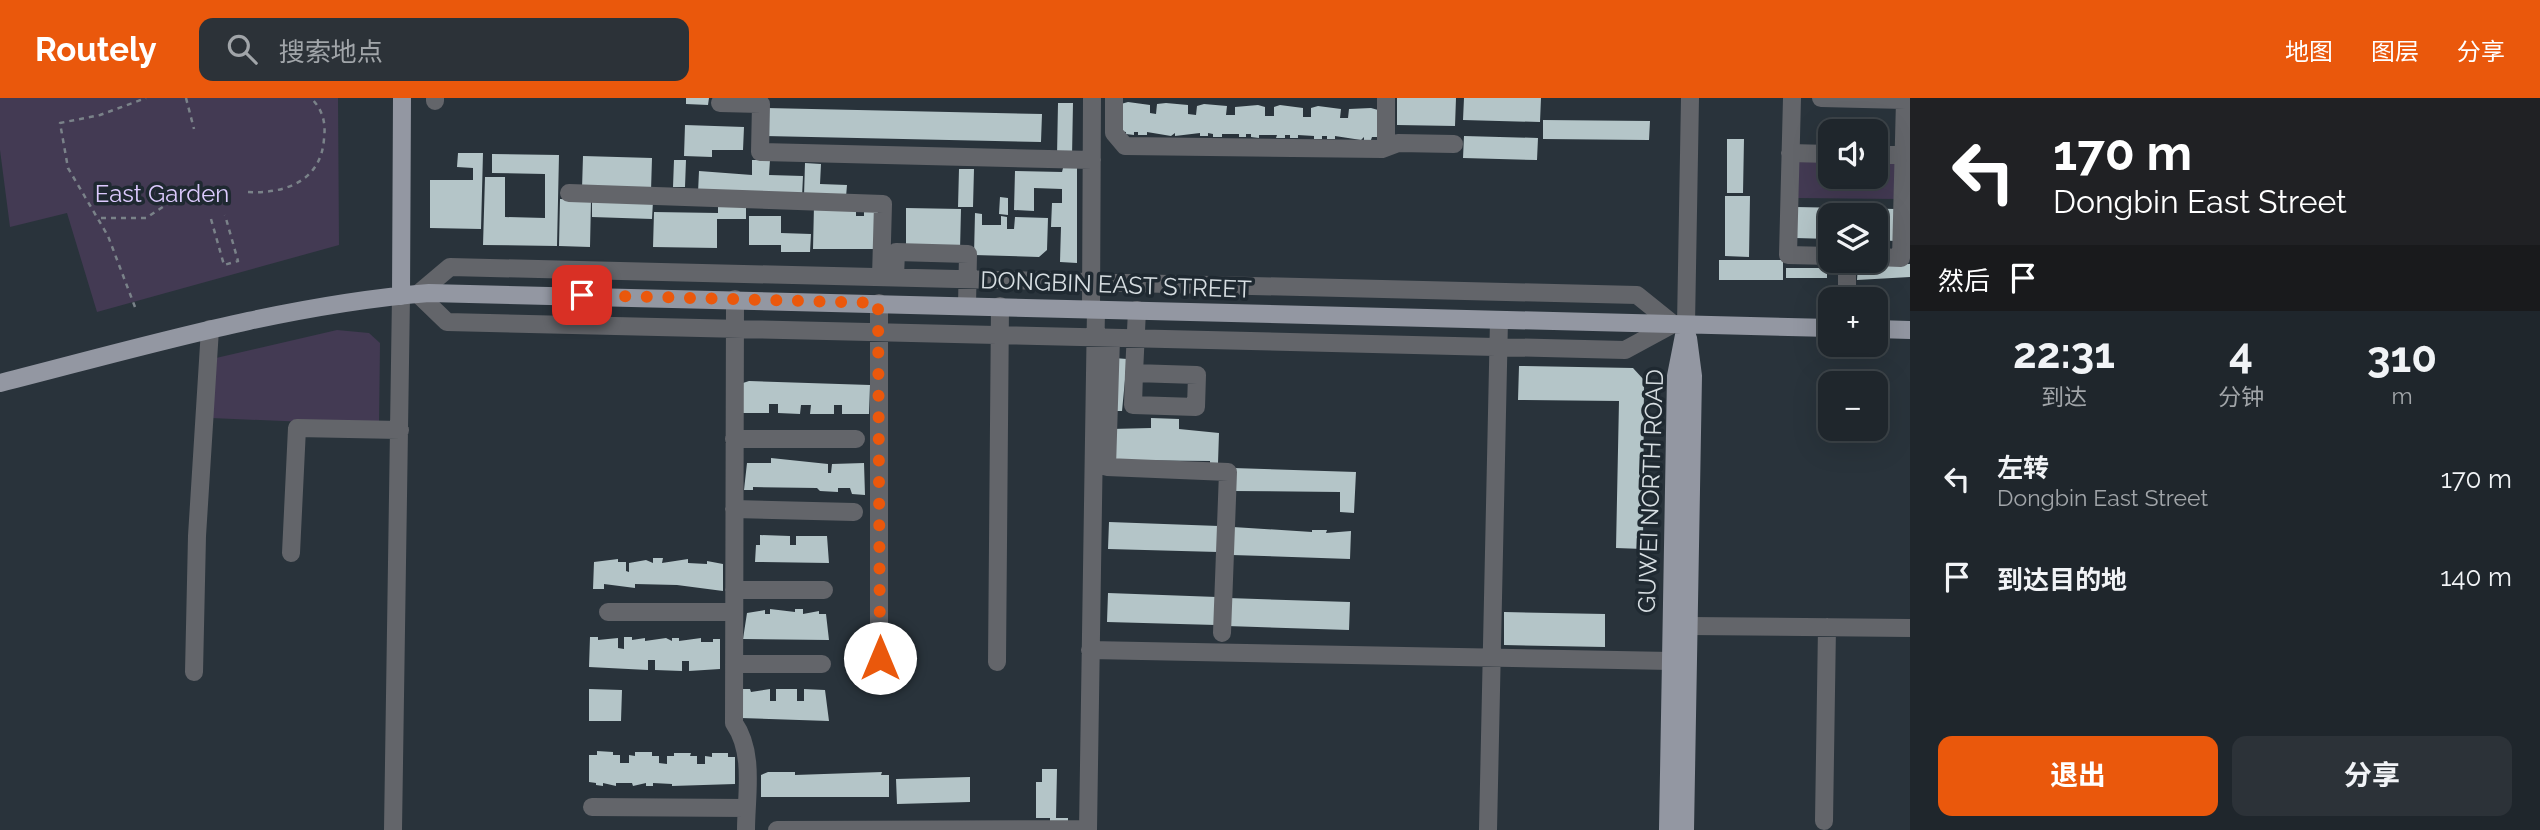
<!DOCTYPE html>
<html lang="zh">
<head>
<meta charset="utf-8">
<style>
	:root { --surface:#1f262c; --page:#2c3238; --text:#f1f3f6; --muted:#a1a5a9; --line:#3c4348; --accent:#ea580c }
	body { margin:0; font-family:Raleway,"Noto Sans SC",sans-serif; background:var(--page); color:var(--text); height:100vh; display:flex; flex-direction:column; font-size:26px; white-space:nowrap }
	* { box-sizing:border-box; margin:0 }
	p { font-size:23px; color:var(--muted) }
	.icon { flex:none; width:38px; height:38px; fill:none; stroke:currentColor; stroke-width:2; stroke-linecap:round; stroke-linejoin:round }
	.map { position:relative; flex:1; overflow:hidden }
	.drawer { display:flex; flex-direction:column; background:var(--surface); width:630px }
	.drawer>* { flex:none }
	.banner { background:#202124; color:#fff; overflow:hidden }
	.controls { position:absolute; left:1818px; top:21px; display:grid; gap:14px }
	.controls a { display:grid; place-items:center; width:70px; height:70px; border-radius:14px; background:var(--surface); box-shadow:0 7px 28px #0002,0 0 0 2px var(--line); font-size:35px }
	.pin { position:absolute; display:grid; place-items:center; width:60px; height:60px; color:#fff; margin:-30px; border-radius:14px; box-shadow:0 4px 10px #0006 }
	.me { position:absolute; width:77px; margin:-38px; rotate:0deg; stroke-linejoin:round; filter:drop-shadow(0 0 5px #0008) }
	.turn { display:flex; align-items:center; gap:24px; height:147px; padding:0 28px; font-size:32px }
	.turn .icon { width:91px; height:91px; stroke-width:2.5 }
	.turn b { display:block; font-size:49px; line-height:60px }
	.then { display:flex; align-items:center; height:66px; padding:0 28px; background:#0003; gap:14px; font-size:26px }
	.eta { display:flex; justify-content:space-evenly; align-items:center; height:119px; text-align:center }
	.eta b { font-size:42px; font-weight:700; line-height:49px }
	.cta { display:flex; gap:14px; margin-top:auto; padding:14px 28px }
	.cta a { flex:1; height:80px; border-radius:14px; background:var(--accent); color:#fff; font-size:28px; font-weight:700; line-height:80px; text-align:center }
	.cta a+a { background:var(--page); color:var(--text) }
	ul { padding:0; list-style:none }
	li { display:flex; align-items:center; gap:21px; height:98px; padding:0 28px }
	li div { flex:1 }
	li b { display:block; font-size:26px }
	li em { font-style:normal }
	header { display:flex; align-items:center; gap:42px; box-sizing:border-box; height:98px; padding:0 35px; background:var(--accent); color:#fff }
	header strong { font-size:33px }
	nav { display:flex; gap:38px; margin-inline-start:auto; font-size:24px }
	.search { width:490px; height:63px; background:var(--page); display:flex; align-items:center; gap:18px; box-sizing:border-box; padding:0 24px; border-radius:14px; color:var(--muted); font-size:26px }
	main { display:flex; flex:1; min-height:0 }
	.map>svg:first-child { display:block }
	.green { fill:#433a53 }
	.building { fill:#b4c5c8 }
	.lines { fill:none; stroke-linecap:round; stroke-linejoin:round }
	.path { stroke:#7a8289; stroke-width:2.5; stroke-dasharray:5 5; stroke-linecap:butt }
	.minor { stroke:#63656a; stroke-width:18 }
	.major { stroke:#9397a2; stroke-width:18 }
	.route { stroke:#ea580c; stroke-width:12; stroke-dasharray:0 21.6 }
	.labels { text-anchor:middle; stroke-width:7; stroke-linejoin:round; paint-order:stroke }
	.park-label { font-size:24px; fill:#dccafe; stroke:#1f2931 }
	.street-label { font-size:24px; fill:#d7dee2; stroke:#1f2931 }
</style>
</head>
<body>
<header>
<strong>Routely</strong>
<div class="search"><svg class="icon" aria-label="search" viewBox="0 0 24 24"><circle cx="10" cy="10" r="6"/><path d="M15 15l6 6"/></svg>搜索地点</div>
<nav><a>地图</a><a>图层</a><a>分享</a></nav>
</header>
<main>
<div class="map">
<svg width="1910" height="732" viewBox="0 0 1910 732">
	<rect width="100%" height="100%" fill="#29333b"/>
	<path class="green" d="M 0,0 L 338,0 L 339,147 L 97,214 L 67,115 L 10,129 L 0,52 Z
		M 1799,61 L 1830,61 L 1830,79 L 1876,79 L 1876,62 L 1897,62 L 1897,101 L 1798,100 Z
		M 337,232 L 369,235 L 380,245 L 379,327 L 211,320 L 216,260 Z"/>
	<path class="building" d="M 686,0 L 709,0 L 708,7 L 686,6 Z
		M 1397,0 L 1456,0 L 1455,28 L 1397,27 Z
		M 1464,0 L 1541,0 L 1540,24 L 1463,22 Z
		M 1128,4 L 1150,7 L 1150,15 L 1156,16 L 1157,6 L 1166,5 L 1188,7 L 1188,16 L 1196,17 L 1197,8 L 1204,6 L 1227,8 L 1226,17 L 1235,17 L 1235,9 L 1258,7 L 1265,9 L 1265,18 L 1274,18 L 1274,9 L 1280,7 L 1303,10 L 1303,19 L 1311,19 L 1311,10 L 1318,8 L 1341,11 L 1340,20 L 1348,20 L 1349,11 L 1371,10 L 1378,12 L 1378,39 L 1372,39 L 1371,42 L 1364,42 L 1364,39 L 1361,42 L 1335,38 L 1335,41 L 1327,41 L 1327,38 L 1322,38 L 1322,41 L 1314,41 L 1314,38 L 1298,37 L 1298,40 L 1290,40 L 1290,37 L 1285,37 L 1285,40 L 1276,40 L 1277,37 L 1259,37 L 1259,40 L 1251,39 L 1251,36 L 1246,36 L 1246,39 L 1239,39 L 1239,36 L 1222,36 L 1222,39 L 1213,39 L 1213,36 L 1208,35 L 1208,38 L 1200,38 L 1200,35 L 1175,38 L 1175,35 L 1171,38 L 1147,34 L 1147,37 L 1138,37 L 1138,34 L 1134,34 L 1134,37 L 1126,36 L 1126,34 L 1120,33 L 1121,6 Z
		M 1058,5 L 1073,5 L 1072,59 L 1057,58 Z
		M 766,10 L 1042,16 L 1041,44 L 765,38 Z
		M 1543,22 L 1650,23 L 1649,42 L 1543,41 Z
		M 685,27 L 744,29 L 743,52 L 712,52 L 712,59 L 684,58 Z
		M 1464,38 L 1538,40 L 1537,62 L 1463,60 Z
		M 1727,41 L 1744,41 L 1743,95 L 1727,95 Z
		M 458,55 L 483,55 L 481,131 L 430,130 L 430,82 L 473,82 L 473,70 L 457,69 Z
		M 492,56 L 559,57 L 557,148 L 483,147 L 485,79 L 505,79 L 505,119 L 545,120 L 545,76 L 492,75 Z
		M 583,58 L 652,60 L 651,93 L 582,91 Z
		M 674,62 L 686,62 L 685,89 L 673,89 Z
		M 752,62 L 770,62 L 769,77 L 803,78 L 802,99 L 698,95 L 699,73 L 752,77 Z
		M 805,65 L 821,66 L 820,86 L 847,87 L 846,99 L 804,98 Z
		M 1063,70 L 1077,70 L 1077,165 L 1060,164 L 1061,129 L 1051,129 L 1052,105 L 1062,105 L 1062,91 L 1034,90 L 1034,113 L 1014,112 L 1015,73 L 1062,74 Z
		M 959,71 L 974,71 L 973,109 L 958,109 Z
		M 1725,98 L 1750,98 L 1749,159 L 1725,158 Z
		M 1000,99 L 1008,100 L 1008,117 L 999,116 Z
		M 560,101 L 591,102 L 590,149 L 559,148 Z
		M 592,101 L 653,103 L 652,121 L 592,119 Z
		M 718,105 L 746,105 L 746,121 L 717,121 L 717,150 L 653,149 L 654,114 L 718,115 Z
		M 814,107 L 856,108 L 856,118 L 864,118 L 864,110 L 878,110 L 877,151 L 813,151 Z
		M 1796,109 L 1896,111 L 1895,143 L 1876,142 L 1876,117 L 1830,117 L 1830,141 L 1795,140 Z
		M 906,110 L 961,111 L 960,152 L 906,150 Z
		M 975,115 L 982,116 L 982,127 L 1001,127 L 1001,118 L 1007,119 L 1007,131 L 1014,131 L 1015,119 L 1048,120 L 1047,152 L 1039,159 L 974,157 Z
		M 749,118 L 781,118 L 781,135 L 811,136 L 810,154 L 781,154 L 781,147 L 749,147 Z
		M 1719,162 L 1783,162 L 1783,182 L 1719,182 Z
		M 1858,166 L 1910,166 L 1910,179 L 1857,182 Z
		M 1786,170 L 1827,170 L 1827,180 L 1786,180 Z
		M 1114,260 L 1127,261 L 1122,313 L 1113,313 Z
		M 1519,268 L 1633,270 L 1644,282 L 1643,451 L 1616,450 L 1619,303 L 1518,302 Z
		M 749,283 L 870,287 L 869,316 L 842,316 L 842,307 L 834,307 L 834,316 L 810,316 L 811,307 L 801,307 L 800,316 L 778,315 L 778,306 L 769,306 L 769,315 L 743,315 L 743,285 Z
		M 1151,320 L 1179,321 L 1179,331 L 1219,335 L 1218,365 L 1210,365 L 1210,363 L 1110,362 L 1111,331 L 1151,330 Z
		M 771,360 L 828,366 L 828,375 L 831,375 L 832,366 L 864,365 L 865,397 L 852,396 L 850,390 L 838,390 L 838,394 L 820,393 L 817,390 L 753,389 L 753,392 L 744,392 L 747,365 L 771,365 Z
		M 1233,370 L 1356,374 L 1354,415 L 1340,414 L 1340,394 L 1233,393 Z
		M 1109,424 L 1219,428 L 1218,454 L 1108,451 Z
		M 1233,429 L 1312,434 L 1312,432 L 1327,432 L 1326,435 L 1351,433 L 1350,461 L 1232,457 Z
		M 760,437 L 790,438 L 790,447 L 796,447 L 796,438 L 827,438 L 829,465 L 755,464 L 756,447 L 760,447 Z
		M 653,460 L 663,460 L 662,465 L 688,461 L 688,465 L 707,466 L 707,463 L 723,466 L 723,493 L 677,487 L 635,486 L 635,490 L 604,486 L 604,491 L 593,491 L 594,464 L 618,461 L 618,464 L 626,464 L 626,473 L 629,474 L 629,465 L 646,462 L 653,465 Z
		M 1108,495 L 1217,499 L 1216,527 L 1107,524 Z
		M 1228,500 L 1350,504 L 1349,532 L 1227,528 Z
		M 770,511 L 795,514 L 795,511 L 803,511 L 803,516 L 819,513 L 819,516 L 826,516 L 829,542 L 743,541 L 747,515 L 765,512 L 765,516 L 770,516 Z
		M 1504,514 L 1605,516 L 1605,549 L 1504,547 Z
		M 590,539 L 598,539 L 598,542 L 618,540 L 618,550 L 624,551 L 624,539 L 632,539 L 632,542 L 645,540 L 645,543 L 666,540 L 672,543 L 672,540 L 679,540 L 679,543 L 701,540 L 701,544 L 713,544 L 713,541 L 720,541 L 720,571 L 689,573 L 689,563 L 682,563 L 682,573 L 655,572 L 655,562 L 648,562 L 648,572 L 589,569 Z
		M 589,591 L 622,592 L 621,623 L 589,623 Z
		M 741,591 L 750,591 L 751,594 L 770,591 L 770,603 L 776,603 L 776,591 L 797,591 L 797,603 L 804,603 L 804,591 L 825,592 L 829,623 L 741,620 Z
		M 597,653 L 613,654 L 613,657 L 620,657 L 620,665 L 629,665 L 629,657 L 635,658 L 635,654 L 652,654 L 652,658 L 659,658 L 659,665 L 667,666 L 667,658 L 674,658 L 674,655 L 691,655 L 690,658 L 697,658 L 697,666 L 705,666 L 705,658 L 712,659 L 712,655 L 728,655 L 728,659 L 735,659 L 735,686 L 672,688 L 672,686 L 653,685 L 653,688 L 646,688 L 646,685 L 633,688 L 632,685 L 616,685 L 616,688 L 603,685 L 603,688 L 596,687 L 596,685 L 589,684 L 589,657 L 597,657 Z
		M 1042,671 L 1057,671 L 1056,720 L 1068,720 L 1068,732 L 1050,732 L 1050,720 L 1036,720 L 1036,684 L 1042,684 Z
		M 768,674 L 795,674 L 795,677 L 882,674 L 881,677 L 889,677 L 889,699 L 761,699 L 761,677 Z
		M 970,679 L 970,704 L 897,706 L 896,681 Z"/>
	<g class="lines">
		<path class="path" d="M 186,0 L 194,31
			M 248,94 C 285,96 321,83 324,41 C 326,25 323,12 311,0
			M 101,120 L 146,120 L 172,103
			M 211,121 L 224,167 L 238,163 L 225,117
			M 135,209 L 108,138 L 68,70 L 60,25 L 100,17 L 146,0"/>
		<path class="minor" d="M 1114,0 L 1114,35 L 1125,48 L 1382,51 L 1398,45 L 1454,46
			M 1792,0 L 1788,157 L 1830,158
			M 1821,0 L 1905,2 L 1901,160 L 1876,159
			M 435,3 L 435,0
			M 720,5 L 761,6 L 760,54 L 1092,62
			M 1386,49 L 1386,0
			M 1790,55 L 1830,56
			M 1876,57 L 1903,57
			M 569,95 L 883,106 L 881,179
			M 450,169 L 1637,197 L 1673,226 L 1625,252 L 447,224 L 418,196 Z
			M 895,179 L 896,154 L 968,156 L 967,208
			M 735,201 L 734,625 C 755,655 746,698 746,732
			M 1847,201 L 1847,163
			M 879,205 L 879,560
			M 1091,211 L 1092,0
			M 1686,227 L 1690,0
			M 1111,240 L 1107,369 L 1228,374 L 1222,535
			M 1134,275 L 1197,277 L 1196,309 L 1133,307 Z
			M 1134,275 L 1137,212
			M 734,341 L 856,341
			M 734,411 L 854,414
			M 291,455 L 297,330 L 400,332
			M 734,492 L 824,492
			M 608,514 L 734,514
			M 1689,528 L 1910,530
			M 1090,552 L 1671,563
			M 997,564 L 1000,208
			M 734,566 L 822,566
			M 194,574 L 197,438 L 210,231
			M 592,709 L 746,710
			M 1824,723 L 1827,529
			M 393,732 L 401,198
			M 777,732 L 1088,731
			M 1088,732 L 1096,211
			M 1488,732 L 1499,222"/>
		<path class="major" d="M 401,198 L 402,0
			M 1876,231 L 1910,232
			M 0,285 C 142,249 282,207 429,195 L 1830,230
			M 1668,732 L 1676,278 L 1686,227
			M 1685,732 L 1693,278 L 1688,240"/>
	</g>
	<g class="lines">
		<path class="route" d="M 582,197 L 878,205 L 880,560"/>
	</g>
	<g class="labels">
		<g class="park-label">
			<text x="162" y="104">East Garden</text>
		</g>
		<g class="street-label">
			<text transform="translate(1116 187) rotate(2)" y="8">DONGBIN EAST STREET</text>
			<text transform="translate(1651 393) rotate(-88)" y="8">GUWEI NORTH ROAD</text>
		</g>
	</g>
</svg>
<div class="controls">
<a><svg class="icon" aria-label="sound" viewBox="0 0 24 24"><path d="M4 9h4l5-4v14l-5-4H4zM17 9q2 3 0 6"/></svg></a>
<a><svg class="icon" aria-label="layers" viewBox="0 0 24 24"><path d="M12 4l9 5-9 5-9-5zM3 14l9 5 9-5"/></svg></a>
<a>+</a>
<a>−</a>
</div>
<div class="pin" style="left:582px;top:197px;background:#d93025"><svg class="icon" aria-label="arrive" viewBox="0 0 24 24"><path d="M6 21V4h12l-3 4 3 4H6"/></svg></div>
<svg class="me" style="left:880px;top:560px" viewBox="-20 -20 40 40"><circle r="19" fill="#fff"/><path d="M0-13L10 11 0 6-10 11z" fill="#ea580c"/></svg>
</div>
<section class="drawer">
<div class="banner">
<div class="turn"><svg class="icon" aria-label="left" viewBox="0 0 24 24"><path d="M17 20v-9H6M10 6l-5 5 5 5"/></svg><div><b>170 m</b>Dongbin East Street</div></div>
<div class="then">然后<svg class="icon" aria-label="arrive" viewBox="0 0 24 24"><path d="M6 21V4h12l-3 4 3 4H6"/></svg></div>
</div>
<div class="eta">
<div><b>22:31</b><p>到达</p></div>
<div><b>4</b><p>分钟</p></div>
<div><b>310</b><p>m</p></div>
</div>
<ul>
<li><svg class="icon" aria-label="left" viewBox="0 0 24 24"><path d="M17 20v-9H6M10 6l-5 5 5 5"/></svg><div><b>左转</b><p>Dongbin East Street</p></div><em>170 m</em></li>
<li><svg class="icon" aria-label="arrive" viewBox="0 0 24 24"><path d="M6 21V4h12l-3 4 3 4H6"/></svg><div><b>到达目的地</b></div><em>140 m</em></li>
</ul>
<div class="cta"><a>退出</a><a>分享</a></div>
</section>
</main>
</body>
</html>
